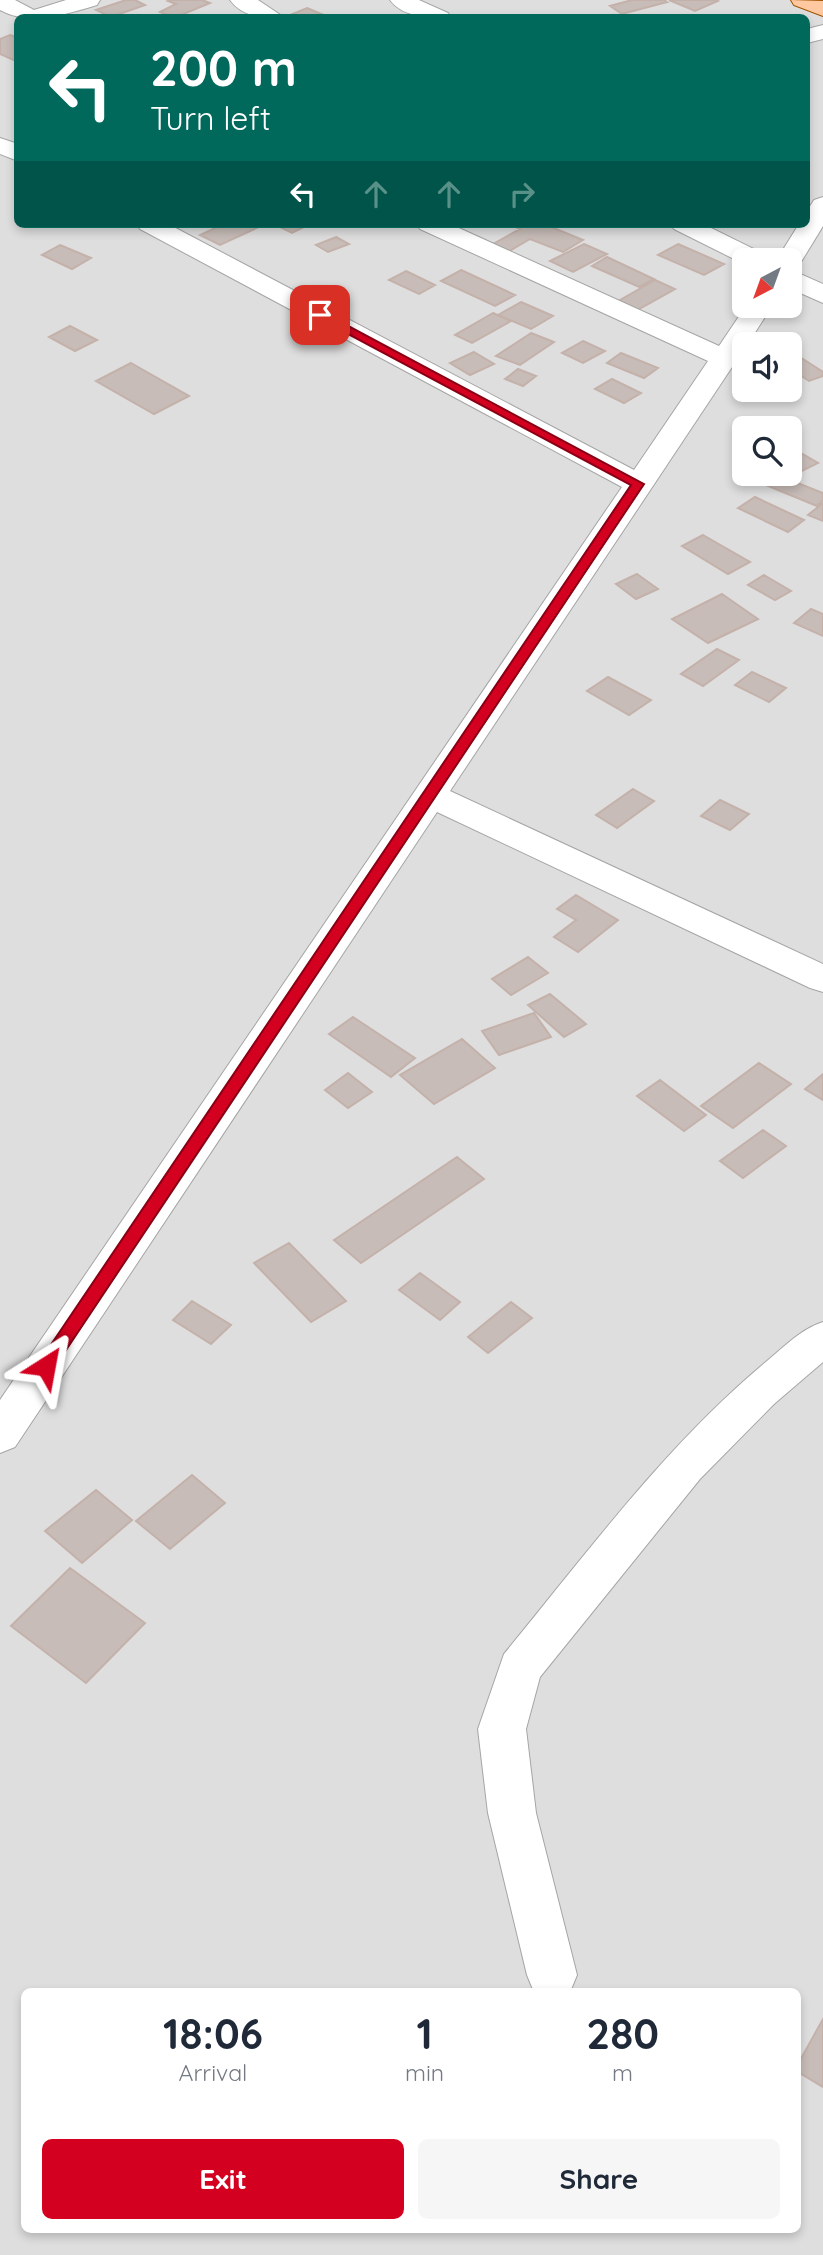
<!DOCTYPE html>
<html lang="en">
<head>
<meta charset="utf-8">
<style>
	:root { --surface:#fff; --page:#f6f6f7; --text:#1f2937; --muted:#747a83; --accent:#d30020 }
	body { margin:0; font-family:Quicksand,sans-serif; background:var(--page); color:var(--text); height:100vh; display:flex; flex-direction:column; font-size:26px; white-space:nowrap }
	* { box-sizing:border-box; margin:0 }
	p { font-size:23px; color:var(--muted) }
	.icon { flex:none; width:38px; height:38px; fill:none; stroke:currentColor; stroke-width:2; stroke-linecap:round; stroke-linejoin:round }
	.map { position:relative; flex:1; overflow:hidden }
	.sheet { position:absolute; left:21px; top:1988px; width:780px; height:245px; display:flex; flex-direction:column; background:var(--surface); border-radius:10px; box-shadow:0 4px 10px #0003 }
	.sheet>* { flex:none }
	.guide { position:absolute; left:14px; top:14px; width:796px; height:214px; border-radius:10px; box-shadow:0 4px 10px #0003; background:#00695c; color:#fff; overflow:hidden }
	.needle { width:46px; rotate:221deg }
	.buttons { position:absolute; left:732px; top:248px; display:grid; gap:14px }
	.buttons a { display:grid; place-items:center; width:70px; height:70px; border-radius:10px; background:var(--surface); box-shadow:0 4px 10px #0003; font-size:35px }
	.pin { position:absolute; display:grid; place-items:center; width:60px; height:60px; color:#fff; margin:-30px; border-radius:14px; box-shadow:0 4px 10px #0006 }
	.me { position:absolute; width:77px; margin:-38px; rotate:34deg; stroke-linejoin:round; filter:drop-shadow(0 0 5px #0008) }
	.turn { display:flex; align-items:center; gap:24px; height:147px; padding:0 21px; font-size:32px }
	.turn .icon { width:91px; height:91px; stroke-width:2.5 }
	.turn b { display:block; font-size:49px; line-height:60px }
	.lanes { display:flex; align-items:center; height:66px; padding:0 21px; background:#0003; justify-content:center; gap:35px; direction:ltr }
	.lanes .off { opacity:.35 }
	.eta { display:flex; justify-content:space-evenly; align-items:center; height:119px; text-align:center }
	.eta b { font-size:42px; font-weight:700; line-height:49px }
	.primary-button { display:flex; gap:14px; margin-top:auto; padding:14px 21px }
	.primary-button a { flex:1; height:80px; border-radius:10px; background:var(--accent); color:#fff; font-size:28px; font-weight:700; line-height:80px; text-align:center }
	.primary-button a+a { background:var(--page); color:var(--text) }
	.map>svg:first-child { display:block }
	.residential { fill:#dfdedf; fill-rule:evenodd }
	.building { fill:#c7bcb7; stroke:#c4b1aa; stroke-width:2 }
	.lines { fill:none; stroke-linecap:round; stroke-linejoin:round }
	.minor-casing { stroke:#a5a5a5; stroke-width:2 }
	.major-casing { stroke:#9f5200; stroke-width:2 }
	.minor { fill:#fff; fill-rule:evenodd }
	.major { fill:#ffc8a0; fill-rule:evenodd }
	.route { fill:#d30020; stroke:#890015; stroke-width:2 }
</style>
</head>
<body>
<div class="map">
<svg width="823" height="2255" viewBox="0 0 823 2255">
	<rect width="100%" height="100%" fill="#f2ede8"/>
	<path class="residential" d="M 0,0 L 823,0 L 823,2255 L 0,2255 ZM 18,18 L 807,18 L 807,224 L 18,224 ZM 744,261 L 789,261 L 789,306 L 744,306 ZM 744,345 L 789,345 L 789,390 L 744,390 ZM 744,429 L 789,429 L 789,474 L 744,474 ZM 24,1992 L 798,1992 L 798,2230 L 24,2230 Z"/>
	<path class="building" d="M 126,0 L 135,0 L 145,5 L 111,17 L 96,10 Z
		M 171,0 L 202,0 L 210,3 L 174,18 L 160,12 L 176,4 L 168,1 Z
		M 632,0 L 664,0 L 667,2 L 622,14 L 610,6 Z
		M 669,0 L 716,0 L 718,1 L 695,11 Z
		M 307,8 L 326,16 L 297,18 L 290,15 Z
		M 10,35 L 18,38 L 18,62 L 0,54 L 0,39 Z
		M 224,224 L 257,224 L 261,226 L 220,245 L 200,235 Z
		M 274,224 L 310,224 L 292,233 Z
		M 509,224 L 544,224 L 583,240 L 563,252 L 530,239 L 508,252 L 491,245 L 520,229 Z
		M 336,237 L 349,244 L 328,252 L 316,245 Z
		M 584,244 L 607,254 L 573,272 L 550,261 Z
		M 678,244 L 724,264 L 704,275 L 658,255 Z
		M 60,245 L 91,258 L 72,269 L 42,255 Z
		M 607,257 L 654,279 L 639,287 L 592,266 Z
		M 461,270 L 515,295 L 495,306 L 441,281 Z
		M 406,271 L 435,285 L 419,294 L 389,280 Z
		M 655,280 L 675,289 L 634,312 L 615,303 Z
		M 521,302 L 553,316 L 531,329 L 498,315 Z
		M 493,313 L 511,321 L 472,343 L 455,335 Z
		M 70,326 L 97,340 L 75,351 L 49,337 Z
		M 531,333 L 554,342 L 520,365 L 496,356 Z
		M 583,341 L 605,351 L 583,363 L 562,353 Z
		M 789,350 L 823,372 L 823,376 L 809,381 L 789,368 Z
		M 474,352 L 494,364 L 470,375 L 450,363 Z
		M 621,353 L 658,368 L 644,378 L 607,363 Z
		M 131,363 L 189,396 L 154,414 L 96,381 Z
		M 518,369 L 536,376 L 523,386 L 505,379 Z
		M 612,379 L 641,393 L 624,403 L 595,389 Z
		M 789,446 L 818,463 L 794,475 L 789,473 Z
		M 780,476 L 823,493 L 823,500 L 817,506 L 768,486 Z
		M 755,497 L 804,520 L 788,532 L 738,508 Z
		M 823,503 L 823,521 L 808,515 Z
		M 703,535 L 750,562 L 728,574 L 682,546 Z
		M 637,574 L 658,589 L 636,599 L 616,584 Z
		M 764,575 L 791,591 L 775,600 L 748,585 Z
		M 722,594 L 758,619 L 708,643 L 672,619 Z
		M 811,609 L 823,614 L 823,636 L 794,623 Z
		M 717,649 L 739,660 L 703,686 L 681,674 Z
		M 752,672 L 786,688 L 769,702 L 735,685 Z
		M 608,677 L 651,700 L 629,715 L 587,691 Z
		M 633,789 L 654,801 L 617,828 L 596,815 Z
		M 720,800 L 749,814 L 730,830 L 701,816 Z
		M 576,895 L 618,920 L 578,952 L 554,937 L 576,920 L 557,909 Z
		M 528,957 L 548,973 L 511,995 L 492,979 Z
		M 550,994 L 586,1024 L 564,1037 L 528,1005 Z
		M 534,1013 L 551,1037 L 499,1055 L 482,1031 Z
		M 353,1017 L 415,1058 L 391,1077 L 329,1034 Z
		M 462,1039 L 495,1068 L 434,1104 L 400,1075 Z
		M 759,1063 L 791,1084 L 733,1128 L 701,1106 Z
		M 348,1073 L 372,1092 L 348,1108 L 325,1090 Z
		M 823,1074 L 823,1100 L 805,1089 Z
		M 660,1080 L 706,1115 L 684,1131 L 637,1096 Z
		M 763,1130 L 786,1146 L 743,1178 L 720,1161 Z
		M 457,1157 L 484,1179 L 361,1263 L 334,1240 Z
		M 289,1243 L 346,1301 L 311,1322 L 254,1263 Z
		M 420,1273 L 460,1302 L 440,1320 L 399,1290 Z
		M 192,1301 L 231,1325 L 211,1344 L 173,1320 Z
		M 511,1302 L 532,1318 L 488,1353 L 468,1337 Z
		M 192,1475 L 225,1503 L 170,1549 L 136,1521 Z
		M 96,1490 L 132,1520 L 82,1563 L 45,1531 Z
		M 70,1568 L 145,1623 L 86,1683 L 11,1626 Z
		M 823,2019 L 823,2087 L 798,2072 L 798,2064 Z"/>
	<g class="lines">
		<g class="minor-casing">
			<path id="minor" d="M 0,0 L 15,0 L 34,10 L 66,0 L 100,0 L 97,5 C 63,15 30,26 0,10 Z
				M 230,0 L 258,0 L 285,18 C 265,18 243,18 230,0 Z
				M 390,0 L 419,0 L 448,13 L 451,18 C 431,18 403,18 390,0 Z
				M 823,25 L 823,39 L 807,43 L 807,29 Z
				M 0,138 L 18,144 L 18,161 L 0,154 Z
				M 823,197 L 823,226 L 798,267 L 789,269 L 789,261 L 776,261 L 799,224 L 807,224 L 807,211 L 814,200 Z
				M 136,224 L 168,224 L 634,470 L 708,361 L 420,229 L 416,224 L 450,224 L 719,346 L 746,306 L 772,306 L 747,345 L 744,345 L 744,349 L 450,791 L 823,964 L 823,992 L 810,988 L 437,812 L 15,1447 L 0,1453 L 0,1400 L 622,487 L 140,229 Z
				M 670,224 L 703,224 L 766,255 L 770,261 L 744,261 L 744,264 L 674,229 Z
				M 789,269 L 823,284 L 823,303 L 789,288 Z
				M 823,1322 L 823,1362 L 774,1404 L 700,1479 L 540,1677 L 526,1729 L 536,1813 L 577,1975 L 570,1992 L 534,1992 L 527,1975 L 488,1813 L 478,1729 L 504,1654 C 587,1553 666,1445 767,1361 C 785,1346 801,1329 823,1322 Z"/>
		</g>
		<g class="major-casing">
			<path id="major" d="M 791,0 L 823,1 L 823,16 L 794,5 Z"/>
		</g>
		<use href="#minor" class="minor"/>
		<use href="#major" class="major"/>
	</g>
	<path class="route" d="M 316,313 L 324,313 L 644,484 L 52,1371 L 40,1371 L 37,1366 L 40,1361 L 631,485 L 316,317 Z"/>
</svg>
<div class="buttons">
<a><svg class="needle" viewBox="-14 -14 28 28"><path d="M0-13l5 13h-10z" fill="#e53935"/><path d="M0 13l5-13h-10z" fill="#747a83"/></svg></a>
<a><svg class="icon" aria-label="sound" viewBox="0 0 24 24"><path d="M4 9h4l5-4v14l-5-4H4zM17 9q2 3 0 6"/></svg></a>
<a><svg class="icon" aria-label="search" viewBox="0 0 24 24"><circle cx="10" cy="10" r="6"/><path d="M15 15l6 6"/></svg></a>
</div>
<div class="pin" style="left:320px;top:315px;background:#d93025"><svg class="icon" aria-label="arrive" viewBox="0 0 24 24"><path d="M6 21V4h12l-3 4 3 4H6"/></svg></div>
<svg class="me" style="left:46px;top:1366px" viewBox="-20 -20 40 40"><path d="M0-17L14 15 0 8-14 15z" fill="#d30020" stroke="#fff" stroke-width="4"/></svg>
<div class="guide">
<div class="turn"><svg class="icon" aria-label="left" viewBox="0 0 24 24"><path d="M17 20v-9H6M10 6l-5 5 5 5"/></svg><div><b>200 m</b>Turn left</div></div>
<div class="lanes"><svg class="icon" aria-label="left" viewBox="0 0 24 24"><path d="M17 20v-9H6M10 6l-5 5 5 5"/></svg><svg class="icon off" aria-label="ahead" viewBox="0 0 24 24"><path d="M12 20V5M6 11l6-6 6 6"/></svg><svg class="icon off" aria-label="ahead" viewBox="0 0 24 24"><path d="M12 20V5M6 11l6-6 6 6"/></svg><svg class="icon off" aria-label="right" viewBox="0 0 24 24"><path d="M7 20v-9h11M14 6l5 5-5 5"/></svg></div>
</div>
<section class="sheet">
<div class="eta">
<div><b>18:06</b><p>Arrival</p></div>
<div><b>1</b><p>min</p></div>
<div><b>280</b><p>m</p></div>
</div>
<div class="primary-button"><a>Exit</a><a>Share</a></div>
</section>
</div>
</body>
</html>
